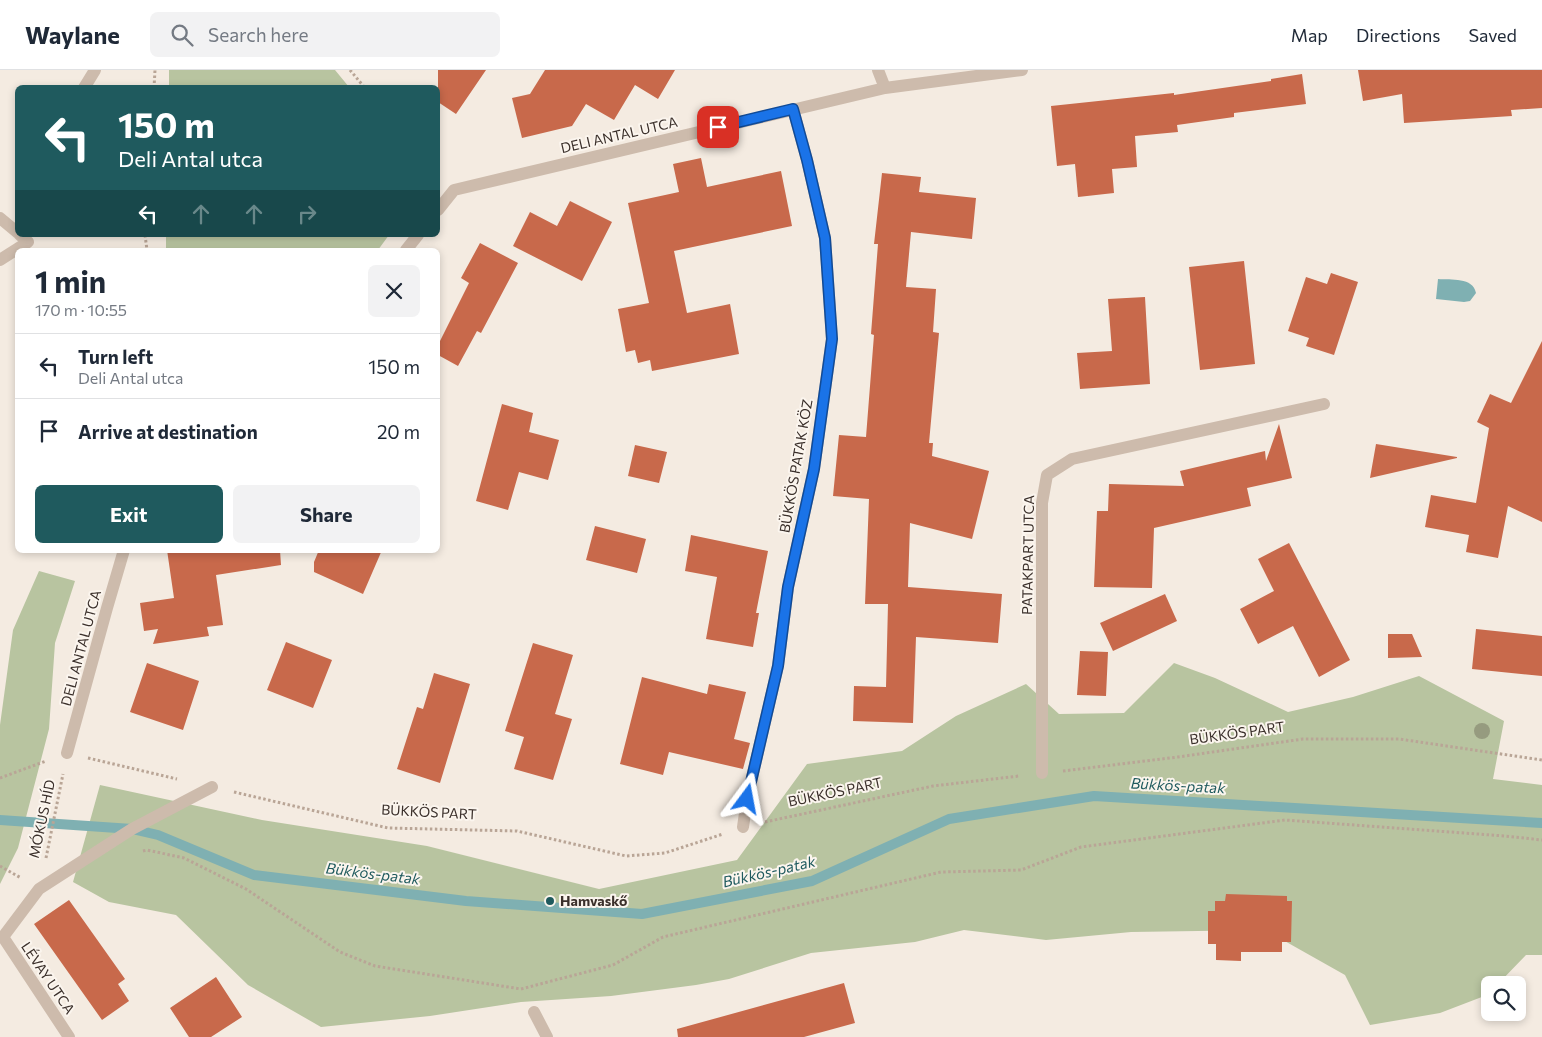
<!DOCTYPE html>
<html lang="en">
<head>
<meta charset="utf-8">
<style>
	:root { --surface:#fff; --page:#f2f2f3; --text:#1f2937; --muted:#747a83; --line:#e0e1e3; --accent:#1f5a5e }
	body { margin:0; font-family:Commissioner,sans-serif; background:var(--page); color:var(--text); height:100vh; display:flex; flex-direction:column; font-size:19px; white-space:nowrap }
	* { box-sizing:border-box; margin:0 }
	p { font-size:16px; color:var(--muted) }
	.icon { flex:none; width:28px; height:28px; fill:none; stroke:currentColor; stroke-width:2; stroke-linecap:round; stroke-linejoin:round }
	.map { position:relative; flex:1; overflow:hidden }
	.details { position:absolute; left:15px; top:178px; width:425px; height:305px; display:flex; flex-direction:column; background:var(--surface); border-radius:8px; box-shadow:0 2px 8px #0003 }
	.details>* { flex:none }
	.banner { position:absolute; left:15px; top:15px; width:425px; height:152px; border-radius:8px; box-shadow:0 2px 8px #0003; background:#1f5a5e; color:#fff; overflow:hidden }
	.buttons { position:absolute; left:1481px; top:906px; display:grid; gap:10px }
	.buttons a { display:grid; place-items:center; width:45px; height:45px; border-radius:8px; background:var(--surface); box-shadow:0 2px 8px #0003; font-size:25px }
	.pin { position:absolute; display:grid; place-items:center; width:42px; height:42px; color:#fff; margin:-21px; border-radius:10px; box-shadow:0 2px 8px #0006 }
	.me { position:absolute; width:55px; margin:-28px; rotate:13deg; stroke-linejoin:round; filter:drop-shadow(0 0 4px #0008) }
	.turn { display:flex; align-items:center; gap:18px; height:105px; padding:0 20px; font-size:22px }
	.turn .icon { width:65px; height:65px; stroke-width:2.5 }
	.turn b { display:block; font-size:35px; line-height:42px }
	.lanes { display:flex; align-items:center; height:48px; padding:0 20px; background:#0003; justify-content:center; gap:25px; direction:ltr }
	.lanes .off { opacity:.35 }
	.round { display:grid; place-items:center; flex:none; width:52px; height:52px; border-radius:8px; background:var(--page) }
	.summary { display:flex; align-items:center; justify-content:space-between; height:85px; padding:0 20px }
	h1 { font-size:30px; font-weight:700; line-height:38px }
	.action { display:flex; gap:10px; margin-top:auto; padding:10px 20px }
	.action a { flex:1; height:58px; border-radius:8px; background:var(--accent); color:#fff; font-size:20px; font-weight:700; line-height:58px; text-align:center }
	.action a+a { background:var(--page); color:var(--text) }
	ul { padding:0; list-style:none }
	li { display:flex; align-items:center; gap:15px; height:65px; padding:0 20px; border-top:1px solid var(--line) }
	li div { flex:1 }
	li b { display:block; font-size:19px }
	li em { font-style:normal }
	header { display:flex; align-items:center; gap:30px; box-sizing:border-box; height:70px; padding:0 25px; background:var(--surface); border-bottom:1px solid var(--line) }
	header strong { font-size:24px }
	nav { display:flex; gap:28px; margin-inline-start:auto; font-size:18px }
	.search { width:350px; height:45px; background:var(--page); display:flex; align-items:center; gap:12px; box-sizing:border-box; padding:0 18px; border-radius:8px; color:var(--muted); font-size:19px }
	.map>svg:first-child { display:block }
	.green { fill:#b8c4a0 }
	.water { fill:#7fb0b2 }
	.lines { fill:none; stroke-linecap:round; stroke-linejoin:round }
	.stream { stroke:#7fb0b2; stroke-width:10 }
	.building { fill:#c8694b }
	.path { stroke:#b9a596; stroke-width:3; stroke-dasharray:2.5 2.5; stroke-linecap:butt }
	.minor { stroke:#cdbbac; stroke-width:12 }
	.tree { fill:#969b7f }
	.route-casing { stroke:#114b97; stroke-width:12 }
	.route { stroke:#1a73e8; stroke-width:9 }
	.poi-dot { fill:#1f5a5e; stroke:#fbf5ee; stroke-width:2 }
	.labels { text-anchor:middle; stroke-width:4; stroke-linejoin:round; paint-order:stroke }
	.street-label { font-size:14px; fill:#3b302b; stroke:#fbf5ee }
	.poi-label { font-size:14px; font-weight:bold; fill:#3b302b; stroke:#fbf5ee; text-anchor:start }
	.water-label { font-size:15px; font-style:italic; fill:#1f5a5e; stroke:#fbf5ee }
</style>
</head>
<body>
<header>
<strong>Waylane</strong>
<div class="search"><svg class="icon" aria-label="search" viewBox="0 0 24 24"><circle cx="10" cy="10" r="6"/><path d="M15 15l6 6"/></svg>Search here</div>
<nav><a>Map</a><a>Directions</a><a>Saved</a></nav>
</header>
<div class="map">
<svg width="1542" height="967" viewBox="0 0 1542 967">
	<rect width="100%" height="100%" fill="#f4ebe1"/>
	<path class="green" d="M 169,0 L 335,0 L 349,17 L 169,17 Z
		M 166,165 L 389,165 L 378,180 L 166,180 Z
		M 39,501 L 75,511 L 55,573 L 49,659 L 18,778 L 0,814 L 0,655 L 13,560 Z
		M 1174,593 L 1215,608 L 1288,642 L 1353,627 L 1419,606 L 1504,651 L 1493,709 L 1542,715 L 1542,885 L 1526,885 L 1497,915 L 1490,915 L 1490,923 L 1487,925 L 1440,943 L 1370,955 L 1345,905 L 1265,860 L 1131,862 L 1046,870 L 964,860 L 915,872 L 811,883 L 729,909 L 696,915 L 611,926 L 521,932 L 430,946 L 321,957 L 248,915 L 176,845 L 109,832 L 73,812 L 100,715 L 262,750 L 427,776 L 599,819 L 737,790 L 807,694 L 902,681 L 956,646 L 1026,614 L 1059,644 L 1124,643 Z"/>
	<path class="water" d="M 1438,209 C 1451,210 1473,207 1476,223 L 1470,231 L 1464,232 L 1436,229 Z"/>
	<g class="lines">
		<path class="stream" d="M 0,750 L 132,759 L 158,765 L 254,805 L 466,831 L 642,844 L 812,811 L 949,749 L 1094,726 L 1542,753"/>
	</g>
	<path class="building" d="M 438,0 L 486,0 L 456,44 L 438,32 Z
		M 545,0 L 675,0 L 658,29 L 635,15 L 614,50 L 586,34 L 572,56 L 522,68 L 512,28 L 530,24 Z
		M 1358,0 L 1542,0 L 1542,38 L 1511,40 L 1512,46 L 1404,53 L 1402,24 L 1363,31 Z
		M 1302,4 L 1306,34 L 1234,43 L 1234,47 L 1177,55 L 1178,62 L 1135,66 L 1137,97 L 1112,99 L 1114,123 L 1078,127 L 1075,94 L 1057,96 L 1051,36 L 1174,23 L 1174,25 L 1271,11 L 1271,9 Z
		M 701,88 L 707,117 L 781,101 L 792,156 L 674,181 L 687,243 L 730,234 L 739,284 L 652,301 L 650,290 L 638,293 L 635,280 L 626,282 L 618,239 L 649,233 L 628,133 L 679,122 L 673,94 Z
		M 882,103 L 921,107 L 919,122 L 976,128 L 972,169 L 911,162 L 906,217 L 936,219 L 933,262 L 939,263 L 929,373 L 933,373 L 932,386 L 989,401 L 972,469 L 910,453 L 908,517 L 1002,524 L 998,573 L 916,567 L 913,653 L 853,651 L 854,616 L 886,617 L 888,534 L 865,534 L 869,429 L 833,426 L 839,365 L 866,367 L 874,265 L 871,264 L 878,174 L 874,174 Z
		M 570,131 L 612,152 L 582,211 L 513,176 L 530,142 L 557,156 Z
		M 480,173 L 518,193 L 481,263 L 477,261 L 458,296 L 438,285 L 438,275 L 469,213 L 461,208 Z
		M 1244,191 L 1255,294 L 1200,300 L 1189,197 Z
		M 1331,203 L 1358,212 L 1334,285 L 1306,276 L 1309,268 L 1288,261 L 1306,207 L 1327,214 Z
		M 1145,227 L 1150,314 L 1080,319 L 1077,283 L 1112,281 L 1108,229 Z
		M 1542,271 L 1542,452 L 1508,436 L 1498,488 L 1466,482 L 1469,465 L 1425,457 L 1431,425 L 1476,433 L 1489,358 L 1477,352 L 1490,324 L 1511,333 Z
		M 502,334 L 533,343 L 529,362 L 559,370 L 548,410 L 519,402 L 508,440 L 476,431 Z
		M 1279,354 L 1292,408 L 1247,418 L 1251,436 L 1154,458 L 1152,518 L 1094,517 L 1097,441 L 1108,441 L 1109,414 L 1184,416 L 1180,401 L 1265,381 L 1266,391 Z
		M 1376,374 L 1457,387 L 1457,388 L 1370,408 Z
		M 635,375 L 667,382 L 659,413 L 628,406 Z
		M 595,456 L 646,469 L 637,503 L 586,490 Z
		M 691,465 L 768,481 L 756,543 L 759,543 L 753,577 L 706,569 L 717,507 L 685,501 Z
		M 1289,473 L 1350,590 L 1319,607 L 1293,556 L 1258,574 L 1240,539 L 1274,521 L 1258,489 Z
		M 167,480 L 280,480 L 281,495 L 216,505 L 223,555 L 207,557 L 209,566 L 153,574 L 158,559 L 144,561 L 140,533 L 174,528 Z
		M 319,480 L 382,480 L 363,524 L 314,502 L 314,492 Z
		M 1165,524 L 1177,551 L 1113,581 L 1100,553 Z
		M 1476,559 L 1542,566 L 1542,606 L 1472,599 Z
		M 1388,564 L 1412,564 L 1422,587 L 1388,588 Z
		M 286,572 L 332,590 L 313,638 L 267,620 Z
		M 533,573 L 573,585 L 555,644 L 572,649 L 553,710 L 514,699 L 524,667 L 505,661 Z
		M 1080,581 L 1108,582 L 1106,626 L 1077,625 Z
		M 147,593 L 199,611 L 183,660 L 130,642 Z
		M 434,603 L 470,614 L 440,713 L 397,699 L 417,637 L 423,639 Z
		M 642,607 L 707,624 L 709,614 L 746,622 L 734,669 L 750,673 L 743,699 L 669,682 L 663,705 L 620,694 Z
		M 1226,824 L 1287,826 L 1287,831 L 1292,831 L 1291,872 L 1282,872 L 1282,882 L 1241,882 L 1241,891 L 1216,890 L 1216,874 L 1208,874 L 1208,841 L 1215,841 L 1215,831 L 1225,831 Z
		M 69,830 L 125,909 L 118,914 L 129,931 L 102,950 L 34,854 Z
		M 216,907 L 242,947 L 211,967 L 189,967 L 170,938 Z
		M 844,913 L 855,953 L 804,967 L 678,967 L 677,959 Z"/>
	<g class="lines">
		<path class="path" d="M 350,0 L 365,18
			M 154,18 L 155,0
			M 145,165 L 147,180
			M 88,688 L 177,709
			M 1063,701 L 1178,687 L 1303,669 L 1399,669 L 1542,690
			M 0,708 L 46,691
			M 234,722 L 388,758 L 517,761 L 626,786 L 665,783 L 723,764
			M 765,752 L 933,716 L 1019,706
			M 143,781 L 147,780 L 184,788 L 246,819 L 340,882 L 375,896 L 521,919 L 613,895 L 663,867 L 941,802 L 1021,800 L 1081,777 L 1285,750 L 1505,766 L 1542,770
			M 46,788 L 63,704
			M 0,796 L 21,808"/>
		<path class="minor" d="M 878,0 L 885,18
			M 84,18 L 95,0
			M 438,140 L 454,120 L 885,18 L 1022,0
			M 0,148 L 18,163
			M 406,180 L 418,165
			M 0,190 L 28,172 L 20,165
			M 67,683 L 107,538 L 124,480
			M 1042,703 L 1042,433 L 1047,405 L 1072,389 L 1324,334
			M 743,757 L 747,729 L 778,596 L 788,517 L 814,399 L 832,269 L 825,168 L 807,90 L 793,39
			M 3,867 L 39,819 L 132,759 L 212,717
			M 3,867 L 69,967
			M 534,942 L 547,967"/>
	</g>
	<circle class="tree" cx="1482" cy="661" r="8"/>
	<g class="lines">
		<g class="route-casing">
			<path id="route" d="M 718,57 L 793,39 L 807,90 L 825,168 L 832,269 L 814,399 L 788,517 L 778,596 L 747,729"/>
		</g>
		<use href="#route" class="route"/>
	</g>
	<circle class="poi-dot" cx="550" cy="831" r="5"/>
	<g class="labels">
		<g class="street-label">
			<text transform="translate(619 65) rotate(-13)" y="5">DELI ANTAL UTCA</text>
			<text transform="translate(796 396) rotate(-80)" y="5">BÜKKÖS PATAK KÖZ</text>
			<text transform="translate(1028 485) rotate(-89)" y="5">PATAKPART UTCA</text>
			<text transform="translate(81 578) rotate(-75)" y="5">DELI ANTAL UTCA</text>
			<text transform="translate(1237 663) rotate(-8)" y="5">BÜKKÖS PART</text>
			<text transform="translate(835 722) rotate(-12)" y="5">BÜKKÖS PART</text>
			<text transform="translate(429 742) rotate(3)" y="5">BÜKKÖS PART</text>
			<text transform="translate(42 749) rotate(-78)" y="5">MÓKUS HÍD</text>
			<text transform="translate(48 908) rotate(56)" y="5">LÉVAY UTCA</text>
		</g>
		<g class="poi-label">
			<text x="560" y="836">Hamvaskő</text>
		</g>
		<g class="water-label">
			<text transform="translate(1178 716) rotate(3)" y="5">Bükkös-patak</text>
			<text transform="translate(769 802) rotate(-13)" y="5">Bükkös-patak</text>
			<text transform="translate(373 804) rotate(7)" y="5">Bükkös-patak</text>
		</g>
	</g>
</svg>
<div class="buttons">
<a><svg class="icon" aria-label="search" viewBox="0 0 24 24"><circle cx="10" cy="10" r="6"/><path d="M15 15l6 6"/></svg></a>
</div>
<div class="pin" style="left:718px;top:57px;background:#d93025"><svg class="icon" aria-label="arrive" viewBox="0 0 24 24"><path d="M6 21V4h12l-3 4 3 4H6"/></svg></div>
<svg class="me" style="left:747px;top:729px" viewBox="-20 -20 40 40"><path d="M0-17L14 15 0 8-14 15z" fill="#1a73e8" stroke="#fff" stroke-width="4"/></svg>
<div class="banner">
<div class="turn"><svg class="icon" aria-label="left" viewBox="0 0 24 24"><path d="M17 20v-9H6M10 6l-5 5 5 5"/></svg><div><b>150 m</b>Deli Antal utca</div></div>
<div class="lanes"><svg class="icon" aria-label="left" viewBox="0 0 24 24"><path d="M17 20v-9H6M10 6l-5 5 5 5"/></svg><svg class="icon off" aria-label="ahead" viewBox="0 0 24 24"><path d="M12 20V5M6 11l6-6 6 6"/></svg><svg class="icon off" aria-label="ahead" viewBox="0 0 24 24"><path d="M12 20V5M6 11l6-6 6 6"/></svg><svg class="icon off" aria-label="right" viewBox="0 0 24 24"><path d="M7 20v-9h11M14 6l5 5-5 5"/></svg></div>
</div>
<section class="details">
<div class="summary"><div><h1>1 min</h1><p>170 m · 10:55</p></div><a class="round"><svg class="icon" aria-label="close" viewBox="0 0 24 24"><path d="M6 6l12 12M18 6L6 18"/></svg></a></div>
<ul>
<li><svg class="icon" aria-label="left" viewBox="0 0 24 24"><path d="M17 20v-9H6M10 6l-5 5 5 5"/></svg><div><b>Turn left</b><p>Deli Antal utca</p></div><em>150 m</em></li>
<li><svg class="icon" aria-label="arrive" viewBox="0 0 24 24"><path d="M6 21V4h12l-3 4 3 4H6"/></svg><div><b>Arrive at destination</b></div><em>20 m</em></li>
</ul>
<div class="action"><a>Exit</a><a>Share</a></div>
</section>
</div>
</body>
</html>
